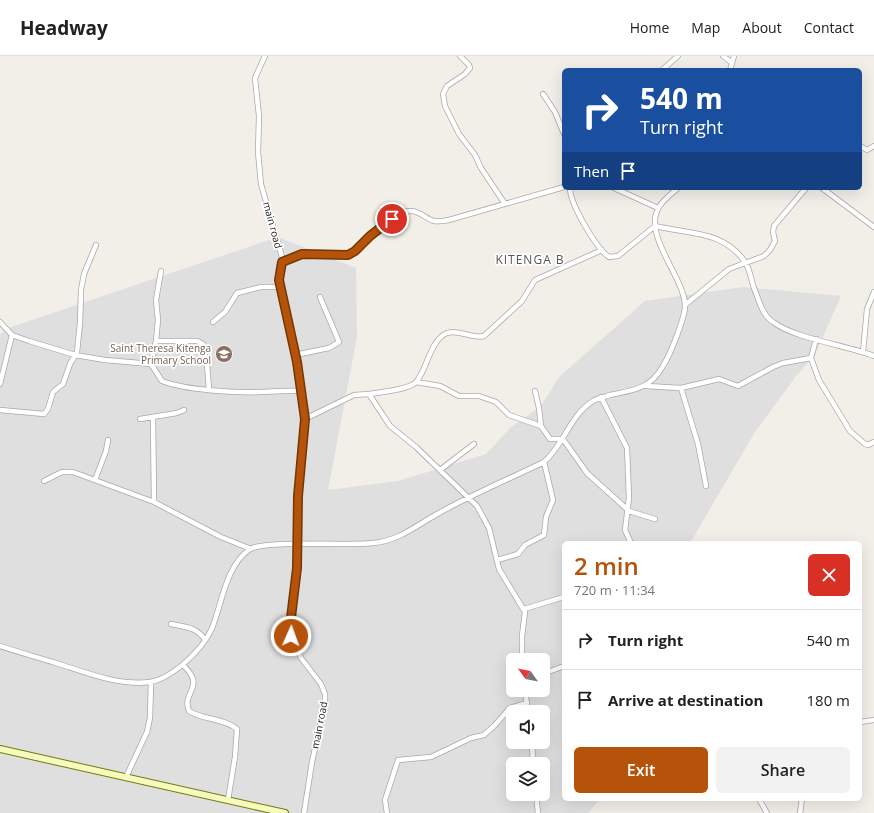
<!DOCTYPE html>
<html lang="en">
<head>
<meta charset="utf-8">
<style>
	:root { --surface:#fff; --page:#f2f2f2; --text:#202124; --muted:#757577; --line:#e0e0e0; --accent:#b45309 }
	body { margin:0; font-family:"Open Sans",sans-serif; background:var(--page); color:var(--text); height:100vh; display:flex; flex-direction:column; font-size:15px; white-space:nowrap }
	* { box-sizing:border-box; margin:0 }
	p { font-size:13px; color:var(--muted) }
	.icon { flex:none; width:22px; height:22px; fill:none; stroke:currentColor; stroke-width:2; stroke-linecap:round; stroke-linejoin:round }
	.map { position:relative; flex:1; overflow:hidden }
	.side { position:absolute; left:562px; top:485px; width:300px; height:260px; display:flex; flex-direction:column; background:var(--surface); border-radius:6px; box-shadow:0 4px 16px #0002 }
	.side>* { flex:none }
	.guide { position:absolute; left:562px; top:12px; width:300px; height:122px; border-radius:6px; box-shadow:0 4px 16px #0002; background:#1a4fa0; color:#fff; overflow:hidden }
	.needle { width:26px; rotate:303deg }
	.controls { position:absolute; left:506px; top:597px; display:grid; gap:8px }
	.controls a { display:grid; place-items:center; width:44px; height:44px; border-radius:6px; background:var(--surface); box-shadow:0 4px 16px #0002; font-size:20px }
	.pin { position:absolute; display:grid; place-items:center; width:34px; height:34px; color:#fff; margin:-17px; border:2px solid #fff; border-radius:50%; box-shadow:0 1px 4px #0007 }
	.me { position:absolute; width:44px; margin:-22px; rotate:2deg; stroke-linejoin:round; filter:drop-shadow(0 0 3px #0008) }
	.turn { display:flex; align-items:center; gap:14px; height:84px; padding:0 12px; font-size:18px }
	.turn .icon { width:52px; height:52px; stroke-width:2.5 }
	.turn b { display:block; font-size:28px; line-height:34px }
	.then { display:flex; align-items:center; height:38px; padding:0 12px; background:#0003; gap:8px; font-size:15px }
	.round { display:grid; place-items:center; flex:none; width:42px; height:42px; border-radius:6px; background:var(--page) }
	.overview { display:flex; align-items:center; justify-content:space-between; height:68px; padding:0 12px }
	h1 { font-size:24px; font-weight:600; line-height:30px; color:var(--accent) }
	.cta { display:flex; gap:8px; margin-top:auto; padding:8px 12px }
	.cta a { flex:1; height:46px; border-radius:6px; background:var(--accent); color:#fff; font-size:16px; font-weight:600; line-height:46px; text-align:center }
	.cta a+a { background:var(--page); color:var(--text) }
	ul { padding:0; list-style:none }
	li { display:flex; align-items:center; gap:12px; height:60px; padding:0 12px; border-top:1px solid var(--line) }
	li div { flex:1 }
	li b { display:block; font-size:15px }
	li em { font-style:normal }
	header { display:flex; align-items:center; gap:24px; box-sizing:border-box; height:56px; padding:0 20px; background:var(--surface); border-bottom:1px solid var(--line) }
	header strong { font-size:19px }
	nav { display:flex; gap:22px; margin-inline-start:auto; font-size:14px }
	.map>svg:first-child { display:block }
	.residential { fill:#e0dfdf; fill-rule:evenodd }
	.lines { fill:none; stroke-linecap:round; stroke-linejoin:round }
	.minor-casing { stroke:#a9a9a9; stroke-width:6 }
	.secondary-casing { stroke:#707d05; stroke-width:8 }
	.minor { stroke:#fff; stroke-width:4.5 }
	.secondary { stroke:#f7fabf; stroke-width:6 }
	.route-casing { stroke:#753606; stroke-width:10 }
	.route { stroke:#b45309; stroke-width:7 }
	.labels { text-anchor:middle; stroke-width:3.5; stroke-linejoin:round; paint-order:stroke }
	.street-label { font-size:10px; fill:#222; stroke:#fff }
	.education-label { font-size:10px; fill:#785e54; stroke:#fff; text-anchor:end }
	.quarter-label { font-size:12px; letter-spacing:1px; fill:#555; stroke:#fff }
</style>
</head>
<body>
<header>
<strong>Headway</strong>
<nav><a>Home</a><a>Map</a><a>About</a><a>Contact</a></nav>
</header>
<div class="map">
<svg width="874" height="757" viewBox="0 0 874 757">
	<rect width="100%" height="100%" fill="#f2efe9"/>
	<path class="residential" d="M 278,181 L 356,212 L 357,281 L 328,434 L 398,425 L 486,398 L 510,372 L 541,350 L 559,321 L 645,245 L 743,231 L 841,240 L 815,299 L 797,319 L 755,376 L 690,487 L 564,487 L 564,743 L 600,743 L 588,757 L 0,757 L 0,278 L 8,272 ZM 513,604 L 543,604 L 543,634 L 513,634 ZM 513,656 L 543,656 L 543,686 L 513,686 ZM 513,708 L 543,708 L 543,738 L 513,738 Z"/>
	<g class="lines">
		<g class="minor-casing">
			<path id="minor" d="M 265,0 L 255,22 L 259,60 L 258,96 L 261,128 L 282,201 L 279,224 L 280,231 L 299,317 L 305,363 L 299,424 L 297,512 L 290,570 L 291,581 L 301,602 L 321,628 L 325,638 L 325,648 L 312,706 L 304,757
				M 460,0 L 469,9 L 470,12 L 465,18 L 447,30 L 443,38 L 445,50 L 459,78 L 475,99 L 481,112 L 505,148
				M 723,0 L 732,7
				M 662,14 L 678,0
				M 730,14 L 734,0
				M 543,38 L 555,56 L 564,78
				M 860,90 L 867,94 L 874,90
				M 570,132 C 570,148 596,192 609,201 L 618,200 L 655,170 C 688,178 723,174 745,206 C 750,213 751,224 754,232 C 759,244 762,259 773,266 C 796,283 846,289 874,300
				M 614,132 L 658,152
				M 822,132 L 874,171
				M 282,206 L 302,198 L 348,199 C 365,190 391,154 411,155 C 420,155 426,163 434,165 C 439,166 444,165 449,164 L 564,131
				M 161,215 L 156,244 L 158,264 L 156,285 L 151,308 L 162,325 C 185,334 235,337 260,336 C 274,336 286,334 300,335
				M 685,249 L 729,213 L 764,200 L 770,194 L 775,185 L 773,176 L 774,170 L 806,132
				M 0,266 L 12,279 L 29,285 L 75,299 L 105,304 L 151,308
				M 213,266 L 225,256 L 237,237 L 261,231 L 280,231
				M 816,283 L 811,302 L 819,324 L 850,375 L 865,388 L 868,389 L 874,386
				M 156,285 L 197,285 L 203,288 L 207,308 L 209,333
				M 863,296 L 867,253 L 874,236
				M 295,299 L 329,292 L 339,286 L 320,241
				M 416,326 L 440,330 L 459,340 L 479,340 L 496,346 L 509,359 L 541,370 L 550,383 L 563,383 L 587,417 L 629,455 L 655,463
				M 0,328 L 12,279
				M 646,330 L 681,332 L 719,323 L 738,330 L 773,311 L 783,307 L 811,302
				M 681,332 L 698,388 L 706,430
				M 535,335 L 539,352 L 541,370
				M 369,338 C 380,336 409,334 416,326 C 427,314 430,284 447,277 C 459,273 472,283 484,280 L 522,245 L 535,224 L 602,194
				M 601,341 L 627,392 L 629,442 L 625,474 L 631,487
				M 0,354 L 44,358 L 48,353 L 53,336 L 63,328 L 70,308 L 77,296 L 80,267 L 81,234 L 84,218 L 96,189
				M 153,361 L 154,446
				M 140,363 L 177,357 L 184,354
				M 305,363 L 354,339 L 369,338 L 390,370 L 416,391 L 477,450 L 489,472 L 499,513 L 525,556 L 522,580 L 522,604
				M 440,414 L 474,388
				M 95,424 L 106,395 L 108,384
				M 44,425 L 62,416 L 73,416 L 154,446 L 221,481 L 251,493
				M 497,504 L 518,498 L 525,489 L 544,479 L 546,461 L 553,444 L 544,406
				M 524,553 L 564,541
				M 171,568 C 185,571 197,571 205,584
				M 0,590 C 18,596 37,601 56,607 C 85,616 118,630 150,626 C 167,623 181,611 193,599 C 203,589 211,578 215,564 C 223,540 228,508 250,493 C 265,484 349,490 373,487 C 399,485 417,469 439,457 C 473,438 509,423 544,406 C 564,389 570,359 593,345 C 598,342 604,341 610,339 C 634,334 650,333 663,310 C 670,299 686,260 685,248 C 683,220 642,178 659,151 C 664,143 671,138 678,132
				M 183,609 C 207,632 181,635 189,655 C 203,664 224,662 237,673 L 235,701 L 228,744
				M 543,618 L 564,610
				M 525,634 L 528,656
				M 860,666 L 874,664
				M 532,686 L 533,708
				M 126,721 L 147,676 L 150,662 L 151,626
				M 536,738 L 538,757
				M 759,743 L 767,757
				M 387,757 L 385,744 L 398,704 L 431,701 L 471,682 L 484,679 L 495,669 L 510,652 L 527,647
				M 800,757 L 802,743"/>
		</g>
		<g class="secondary-casing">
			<path id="secondary" d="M 0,693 L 285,757"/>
		</g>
		<use href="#minor" class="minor"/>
		<use href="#secondary" class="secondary"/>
	</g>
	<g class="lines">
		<g class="route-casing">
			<path id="route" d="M 291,580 L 290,570 L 297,512 L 298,440 L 305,363 L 297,306 L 279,224 L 282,206 L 302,198 L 348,199 L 355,195 L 370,180 L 392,163"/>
		</g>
		<use href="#route" class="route"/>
	</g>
	<defs>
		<g id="school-disc" transform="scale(0.9)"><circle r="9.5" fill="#8d6e63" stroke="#fff"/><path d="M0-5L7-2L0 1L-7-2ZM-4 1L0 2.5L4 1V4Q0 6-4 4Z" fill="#fff"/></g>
	</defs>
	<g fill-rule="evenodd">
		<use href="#school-disc" x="224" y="298"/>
	</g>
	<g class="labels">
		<g class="street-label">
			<text transform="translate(273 169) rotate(75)" y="4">main road</text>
			<text transform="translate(319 669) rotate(-79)" y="4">main road</text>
		</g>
		<g class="education-label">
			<text x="211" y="296">Saint Theresa Kitenga<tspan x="211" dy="12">Primary School</tspan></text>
		</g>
		<g class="quarter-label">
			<text x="530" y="208">KITENGA B</text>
		</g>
	</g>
</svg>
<div class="controls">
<a><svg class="needle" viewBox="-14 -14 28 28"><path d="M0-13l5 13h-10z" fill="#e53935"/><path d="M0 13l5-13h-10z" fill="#757577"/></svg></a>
<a><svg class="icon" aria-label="sound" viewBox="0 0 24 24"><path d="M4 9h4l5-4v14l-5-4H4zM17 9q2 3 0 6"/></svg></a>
<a><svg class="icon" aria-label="layers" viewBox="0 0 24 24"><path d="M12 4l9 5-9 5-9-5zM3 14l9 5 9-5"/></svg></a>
</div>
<div class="pin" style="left:392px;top:163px;background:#d93025"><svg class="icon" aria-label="arrive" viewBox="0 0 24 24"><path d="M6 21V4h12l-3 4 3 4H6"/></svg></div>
<svg class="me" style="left:291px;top:580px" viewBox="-20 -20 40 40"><circle r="17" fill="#b45309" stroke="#fff" stroke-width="3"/><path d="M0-11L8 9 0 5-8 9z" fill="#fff"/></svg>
<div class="guide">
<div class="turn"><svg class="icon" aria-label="right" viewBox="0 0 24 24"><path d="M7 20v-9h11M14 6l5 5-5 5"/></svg><div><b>540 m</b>Turn right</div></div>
<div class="then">Then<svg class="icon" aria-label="arrive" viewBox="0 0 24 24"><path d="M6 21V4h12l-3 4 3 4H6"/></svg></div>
</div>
<section class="side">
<div class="overview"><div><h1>2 min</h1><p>720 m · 11:34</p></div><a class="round" style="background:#d93025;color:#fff"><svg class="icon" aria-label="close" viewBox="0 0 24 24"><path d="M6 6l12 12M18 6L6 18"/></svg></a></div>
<ul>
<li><svg class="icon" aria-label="right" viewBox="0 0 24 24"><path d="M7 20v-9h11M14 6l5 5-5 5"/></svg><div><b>Turn right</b></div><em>540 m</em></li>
<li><svg class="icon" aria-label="arrive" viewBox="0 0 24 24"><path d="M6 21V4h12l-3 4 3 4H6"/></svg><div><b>Arrive at destination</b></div><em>180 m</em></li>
</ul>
<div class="cta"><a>Exit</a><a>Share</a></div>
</section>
</div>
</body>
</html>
